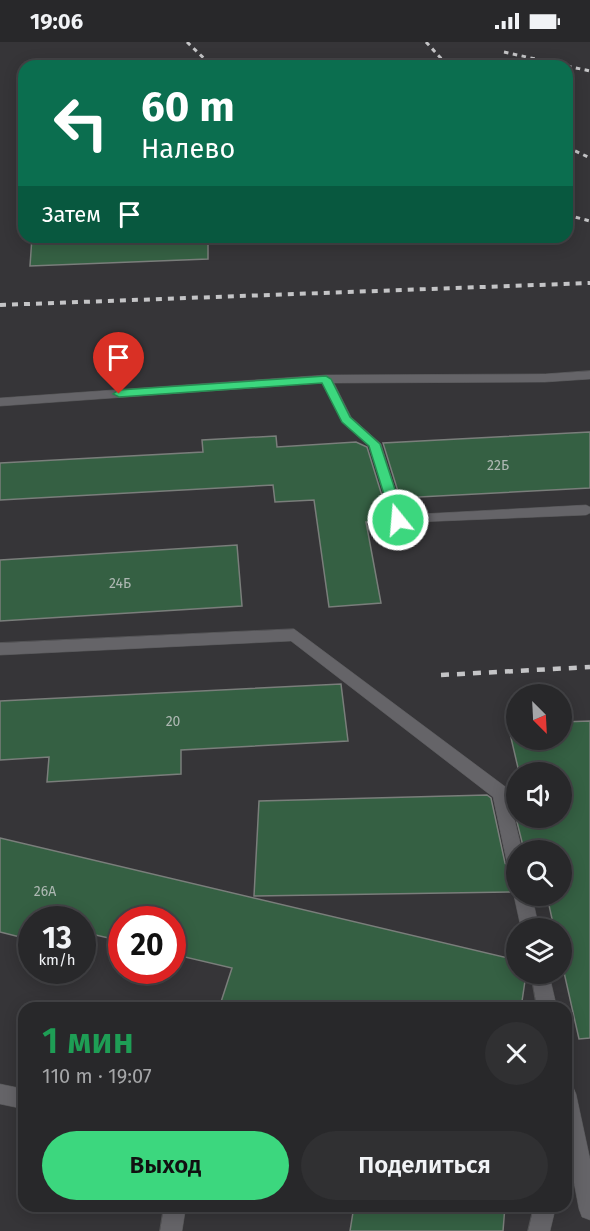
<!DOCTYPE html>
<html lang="ru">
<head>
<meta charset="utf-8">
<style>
	:root { --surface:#28282a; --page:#303032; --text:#f1f3f6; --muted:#a5a6a8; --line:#444447; --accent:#3cd77e }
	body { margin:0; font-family:"Fira Sans",sans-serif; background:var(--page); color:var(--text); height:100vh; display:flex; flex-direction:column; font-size:22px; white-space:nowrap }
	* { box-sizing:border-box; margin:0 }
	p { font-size:20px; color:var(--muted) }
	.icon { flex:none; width:33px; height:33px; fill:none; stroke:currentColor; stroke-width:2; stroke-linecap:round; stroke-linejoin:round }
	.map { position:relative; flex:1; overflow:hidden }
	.side { position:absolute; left:18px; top:960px; width:554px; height:210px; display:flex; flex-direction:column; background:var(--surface); border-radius:18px; box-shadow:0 3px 15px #0003,0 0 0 2px var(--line) }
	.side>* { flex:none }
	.top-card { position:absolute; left:18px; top:18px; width:555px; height:183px; border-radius:18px; box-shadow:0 3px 15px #0003,0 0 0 2px var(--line); background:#0b6e4f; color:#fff; overflow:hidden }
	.needle { width:39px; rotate:156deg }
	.buttons { position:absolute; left:506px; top:642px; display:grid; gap:12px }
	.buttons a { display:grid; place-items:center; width:66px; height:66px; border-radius:50%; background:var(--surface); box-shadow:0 3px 15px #0003,0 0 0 2px var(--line); font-size:30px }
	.speed { position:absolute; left:18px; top:864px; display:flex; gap:12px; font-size:30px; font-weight:700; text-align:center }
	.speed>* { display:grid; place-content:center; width:78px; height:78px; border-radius:50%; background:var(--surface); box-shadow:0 3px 15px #0003,0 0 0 2px var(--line); line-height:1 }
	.speed small { font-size:15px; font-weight:400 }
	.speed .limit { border:9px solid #d22; background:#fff; color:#111 }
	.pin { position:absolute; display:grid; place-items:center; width:51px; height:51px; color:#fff; margin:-62px -26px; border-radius:50% 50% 50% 0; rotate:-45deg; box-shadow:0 0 6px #0007 }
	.pin .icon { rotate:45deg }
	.me { position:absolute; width:66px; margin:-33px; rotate:343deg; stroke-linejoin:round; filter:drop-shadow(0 0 4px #0008) }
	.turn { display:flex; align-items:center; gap:21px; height:126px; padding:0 24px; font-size:27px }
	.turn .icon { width:78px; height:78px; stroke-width:2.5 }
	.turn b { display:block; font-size:42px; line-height:51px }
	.then { display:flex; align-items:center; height:57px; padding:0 24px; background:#0003; gap:12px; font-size:22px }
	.round { display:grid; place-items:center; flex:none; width:63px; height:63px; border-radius:32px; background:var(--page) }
	.summary { display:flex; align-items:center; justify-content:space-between; height:102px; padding:0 24px }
	h1 { font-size:36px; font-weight:600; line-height:45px; color:#1e9e55 }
	.button { display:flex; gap:12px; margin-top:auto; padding:12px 24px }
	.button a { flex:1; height:69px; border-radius:36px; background:var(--accent); color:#111; font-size:24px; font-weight:600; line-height:69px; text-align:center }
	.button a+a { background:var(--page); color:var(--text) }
	.status { display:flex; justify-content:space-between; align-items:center; height:42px; padding:0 30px; background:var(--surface); direction:ltr }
	.status svg { height:16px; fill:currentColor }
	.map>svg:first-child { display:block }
	.building { fill:#356043; stroke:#7a7e7b; stroke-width:1.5 }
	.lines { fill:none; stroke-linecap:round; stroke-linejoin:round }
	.minor-casing { stroke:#545456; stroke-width:1 }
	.minor { fill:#656468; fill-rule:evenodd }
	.rail-far2 { stroke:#c4c4c6; stroke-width:3; stroke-dasharray:4.5 4.5; stroke-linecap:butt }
	.rail-far1 { stroke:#c4c4c6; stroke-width:4; stroke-dasharray:6 6; stroke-linecap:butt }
	.rail { stroke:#c4c4c6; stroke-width:4.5; stroke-dasharray:8 8; stroke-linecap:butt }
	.route { fill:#3cd77e; stroke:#278c52; stroke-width:1.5 }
	.labels { text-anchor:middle; stroke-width:4.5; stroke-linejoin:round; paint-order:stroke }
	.number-label { font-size:14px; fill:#aeb8b3 }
</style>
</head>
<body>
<div class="status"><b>19:06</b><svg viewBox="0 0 49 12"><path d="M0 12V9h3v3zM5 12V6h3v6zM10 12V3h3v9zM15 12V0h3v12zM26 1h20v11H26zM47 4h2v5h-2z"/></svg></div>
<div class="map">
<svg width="590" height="1189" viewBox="0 0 590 1189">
	<rect width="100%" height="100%" fill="#363538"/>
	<path class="building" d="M 32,195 L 208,195 L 208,217 L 30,224 Z
		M 590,390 L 590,446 L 400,456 L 383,401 Z
		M 276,394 L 277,405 L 356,400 L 367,405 L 383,457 L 375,458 L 380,480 L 366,480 L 381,561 L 329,565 L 314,458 L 275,460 L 273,443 L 0,458 L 0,421 L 203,410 L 202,398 Z
		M 237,503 L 242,564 L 0,579 L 0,518 Z
		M 341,642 L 348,699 L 181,708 L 181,732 L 47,740 L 49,715 L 0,718 L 0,659 Z
		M 590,679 L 590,996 L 579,997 L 561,917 L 561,886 L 554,886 L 547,854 L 561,854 L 561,808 L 524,808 L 516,776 L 561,776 L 561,730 L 519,730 L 508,683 L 516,683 L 516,698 L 561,698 L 561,680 Z
		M 487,753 L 491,756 L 505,821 L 509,828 L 516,831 L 514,850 L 254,854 L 259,759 Z
		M 0,796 L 516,918 L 516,932 L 526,932 L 521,966 L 219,966 L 232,926 L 172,912 L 172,878 L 122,878 L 122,899 L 82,890 L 82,878 L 32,878 L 32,898 L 0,890 Z
		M 354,1164 L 505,1164 L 503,1189 L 350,1189 Z"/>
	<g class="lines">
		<g class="minor-casing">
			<path id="minor" d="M 590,329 L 590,337 L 545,340 L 334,341 L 351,375 L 381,402 L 403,473 L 586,463 L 590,465 L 590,471 L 586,473 L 393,481 L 369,404 L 342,380 L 322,341 L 0,364 L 0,356 L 326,333 L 545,332 Z
				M 294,587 L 507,746 L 522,808 L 516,808 L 516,829 L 510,826 L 507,821 L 493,755 L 291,599 L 0,613 L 0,601 Z
				M 516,850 L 516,854 L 532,854 L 539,886 L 521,886 L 514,854 Z
				M 531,932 L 549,932 L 557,966 L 537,966 Z
				M 0,1042 L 24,1047 L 24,1067 L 0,1062 Z
				M 566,1042 L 573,1045 L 576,1052 L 590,1117 L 590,1178 L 582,1175 L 579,1167 L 566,1099 Z
				M 164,1164 L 186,1164 L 182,1189 L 160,1189 Z
				M 534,1164 L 556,1164 L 550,1189 L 528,1189 Z"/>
		</g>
		<use href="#minor" class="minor"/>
		<path class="rail-far2" d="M 187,0 L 212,24
			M 426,0 L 448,24
			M 504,10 L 567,24
			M 567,24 L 590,29
			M 567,105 L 590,116
			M 567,173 L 590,179"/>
		<path class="rail-far1" d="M 0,263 L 590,241"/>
		<path class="rail" d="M 441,633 L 590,625"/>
	</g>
	<path class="route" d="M 326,334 L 331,337 L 350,375 L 380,402 L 405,478 L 403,481 L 398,482 L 392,478 L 369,404 L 342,380 L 322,341 L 119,355 L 113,352 L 119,348 Z"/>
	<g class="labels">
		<g class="number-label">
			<text x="498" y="428">22Б</text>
			<text x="120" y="546">24Б</text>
			<text x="173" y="684">20</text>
			<text x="45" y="854">26А</text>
		</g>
	</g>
</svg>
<div class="buttons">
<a><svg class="needle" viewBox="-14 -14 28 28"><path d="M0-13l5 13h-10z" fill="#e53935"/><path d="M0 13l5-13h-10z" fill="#a5a6a8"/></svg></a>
<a><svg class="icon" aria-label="sound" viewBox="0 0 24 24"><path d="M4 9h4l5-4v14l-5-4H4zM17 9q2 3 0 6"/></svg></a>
<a><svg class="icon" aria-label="search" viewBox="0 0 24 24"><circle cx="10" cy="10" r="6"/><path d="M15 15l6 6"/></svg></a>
<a><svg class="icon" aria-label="layers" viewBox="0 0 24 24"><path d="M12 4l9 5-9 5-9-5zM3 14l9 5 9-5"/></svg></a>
</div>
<div class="speed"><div>13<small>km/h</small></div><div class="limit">20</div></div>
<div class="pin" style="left:119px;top:352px;background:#d93025"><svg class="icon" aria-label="arrive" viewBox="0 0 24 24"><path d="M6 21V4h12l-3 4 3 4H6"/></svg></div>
<svg class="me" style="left:398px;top:478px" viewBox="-20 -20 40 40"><circle r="17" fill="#3cd77e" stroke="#fff" stroke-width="3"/><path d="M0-11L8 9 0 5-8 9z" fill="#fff"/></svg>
<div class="top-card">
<div class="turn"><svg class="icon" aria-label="left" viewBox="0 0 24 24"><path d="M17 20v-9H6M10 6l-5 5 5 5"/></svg><div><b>60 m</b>Налево</div></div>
<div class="then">Затем<svg class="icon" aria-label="arrive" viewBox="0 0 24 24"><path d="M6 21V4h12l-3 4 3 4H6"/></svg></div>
</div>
<section class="side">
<div class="summary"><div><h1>1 мин</h1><p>110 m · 19:07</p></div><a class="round"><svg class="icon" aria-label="close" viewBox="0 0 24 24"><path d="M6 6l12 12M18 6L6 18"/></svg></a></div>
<div class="button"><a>Выход</a><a>Поделиться</a></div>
</section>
</div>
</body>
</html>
